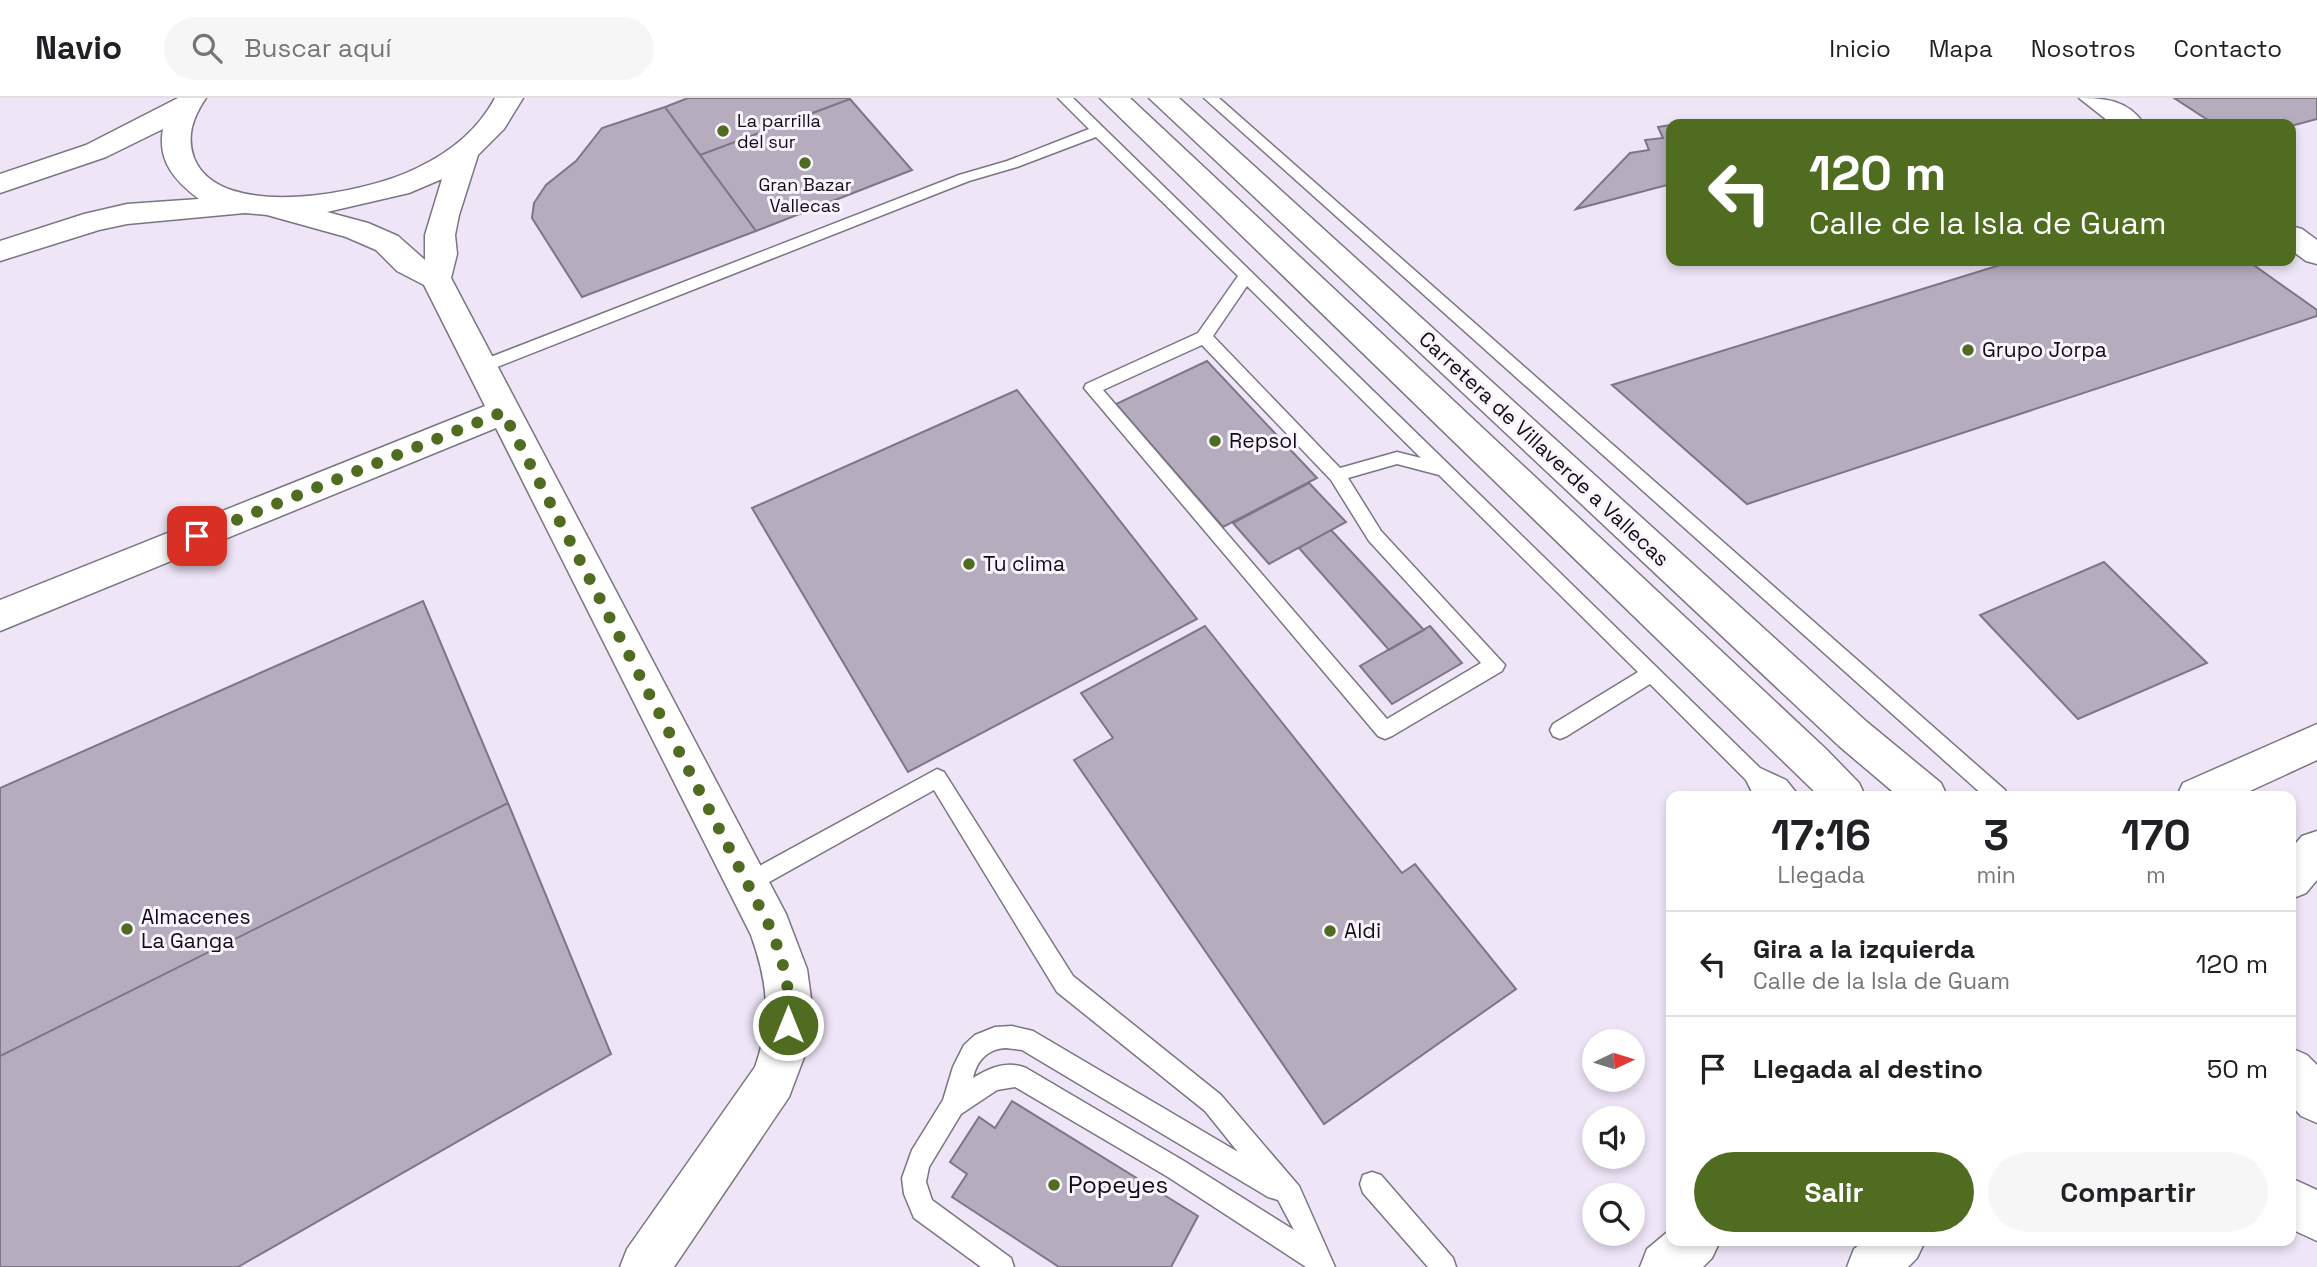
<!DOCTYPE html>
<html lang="es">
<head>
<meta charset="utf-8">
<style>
	:root { --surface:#fff; --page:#f6f6f6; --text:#202124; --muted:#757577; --line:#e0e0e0; --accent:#4f6c21 }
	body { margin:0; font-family:"Space Grotesk",sans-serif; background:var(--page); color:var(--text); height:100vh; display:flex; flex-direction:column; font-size:26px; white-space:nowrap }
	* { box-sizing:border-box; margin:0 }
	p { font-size:23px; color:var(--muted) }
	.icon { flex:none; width:38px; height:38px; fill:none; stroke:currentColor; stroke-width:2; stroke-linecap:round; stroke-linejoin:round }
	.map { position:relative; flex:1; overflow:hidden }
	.side { position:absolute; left:1666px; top:693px; width:630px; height:455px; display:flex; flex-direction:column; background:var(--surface); border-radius:14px; box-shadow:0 4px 10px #0003 }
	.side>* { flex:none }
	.guide { position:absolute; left:1666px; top:21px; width:630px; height:147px; border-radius:14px; box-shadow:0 4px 10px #0003; background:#4f6c21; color:#fff; overflow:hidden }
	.needle { width:46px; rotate:86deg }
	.tools { position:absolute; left:1582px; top:931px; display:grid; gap:14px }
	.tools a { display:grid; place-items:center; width:63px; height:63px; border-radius:50%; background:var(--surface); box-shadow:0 4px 10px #0003; font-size:35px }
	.pin { position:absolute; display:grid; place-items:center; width:60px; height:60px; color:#fff; margin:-30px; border-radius:14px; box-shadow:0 4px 10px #0006 }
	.me { position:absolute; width:77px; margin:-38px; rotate:0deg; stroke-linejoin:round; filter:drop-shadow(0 0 5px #0008) }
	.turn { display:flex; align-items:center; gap:24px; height:147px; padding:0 28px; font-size:32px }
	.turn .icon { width:91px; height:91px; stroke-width:2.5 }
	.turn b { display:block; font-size:49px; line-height:60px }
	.eta { display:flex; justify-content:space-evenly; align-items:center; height:119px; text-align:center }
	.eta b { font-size:42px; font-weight:700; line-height:49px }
	.cta { display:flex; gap:14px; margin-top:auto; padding:14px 28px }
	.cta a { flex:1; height:80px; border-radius:42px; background:var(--accent); color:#fff; font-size:28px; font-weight:700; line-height:80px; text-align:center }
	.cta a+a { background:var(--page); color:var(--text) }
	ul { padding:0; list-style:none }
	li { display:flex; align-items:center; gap:21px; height:105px; padding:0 28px; border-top:2px solid var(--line) }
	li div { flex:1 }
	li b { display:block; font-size:26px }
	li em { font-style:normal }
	header { display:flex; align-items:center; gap:42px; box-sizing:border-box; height:98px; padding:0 35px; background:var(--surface); border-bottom:2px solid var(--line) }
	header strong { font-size:33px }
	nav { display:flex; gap:38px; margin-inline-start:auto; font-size:24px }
	.search { width:490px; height:63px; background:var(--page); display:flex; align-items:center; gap:18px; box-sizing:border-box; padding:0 24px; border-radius:38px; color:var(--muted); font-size:26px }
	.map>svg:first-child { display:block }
	.building { fill:#b5adbe; stroke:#7e7686; stroke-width:2 }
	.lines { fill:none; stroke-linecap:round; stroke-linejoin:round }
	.service-casing { stroke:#7c7483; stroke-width:3 }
	.minor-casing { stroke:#7c7483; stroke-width:3 }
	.tertiary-casing { stroke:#7c7483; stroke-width:3 }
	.secondary-casing { stroke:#7c7483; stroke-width:3 }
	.primary-casing { stroke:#7c7483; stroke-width:3 }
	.service { fill:#fff; fill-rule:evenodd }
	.minor { fill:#fff; fill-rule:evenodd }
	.tertiary { fill:#fff; fill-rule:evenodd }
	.secondary { fill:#fff; fill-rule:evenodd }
	.primary { fill:#fff; fill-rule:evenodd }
	.route { stroke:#4f6c21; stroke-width:12; stroke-dasharray:0 21.6 }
	.poi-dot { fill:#4f6c21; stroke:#f9f4ff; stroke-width:2.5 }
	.labels { text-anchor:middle; stroke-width:6; stroke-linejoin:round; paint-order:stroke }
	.far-poi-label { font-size:18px; fill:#100d12; stroke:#f9f4ff; text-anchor:start }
	.poi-label { font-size:21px; fill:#100d12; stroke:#f9f4ff; text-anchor:start }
	.street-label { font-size:21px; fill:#100d12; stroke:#f9f4ff }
	.near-poi-label { font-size:24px; fill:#100d12; stroke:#f9f4ff; text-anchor:start }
</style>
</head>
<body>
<header>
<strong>Navio</strong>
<div class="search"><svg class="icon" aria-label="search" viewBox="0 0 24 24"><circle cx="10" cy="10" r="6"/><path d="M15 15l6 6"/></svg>Buscar aquí</div>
<nav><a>Inicio</a><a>Mapa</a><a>Nosotros</a><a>Contacto</a></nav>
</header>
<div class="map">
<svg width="2317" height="1169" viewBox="0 0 2317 1169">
	<rect width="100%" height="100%" fill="#eee5f7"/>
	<path class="building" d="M 688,0 L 849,0 L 850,1 L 700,57 L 665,9 Z
		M 2174,0 L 2317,0 L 2317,21 L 2291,28 L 2214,26 Z
		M 850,1 L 912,72 L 756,133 L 700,57 Z
		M 665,9 L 756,133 L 582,199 L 532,120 L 534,105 L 546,87 L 576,63 L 602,30 Z
		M 1671,27 L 1671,86 L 1576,111 L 1630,55 L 1649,52 L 1645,42 L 1663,40 L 1658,29 Z
		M 2013,163 L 2248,163 L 2317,212 L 2317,218 L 1747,406 L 1612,287 Z
		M 1207,263 L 1317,380 L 1223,429 L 1116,306 Z
		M 1017,292 L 1197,521 L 908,674 L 752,410 Z
		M 1309,385 L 1346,424 L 1269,466 L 1233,425 Z
		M 1331,432 L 1424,532 L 1389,552 L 1299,450 Z
		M 2104,464 L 2207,565 L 2078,621 L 1980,517 Z
		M 423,503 L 508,705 L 0,958 L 0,690 Z
		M 1205,528 L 1402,775 L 1415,766 L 1516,891 L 1324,1026 L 1074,662 L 1113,640 L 1081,595 Z
		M 1430,528 L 1462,565 L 1392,606 L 1360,568 Z
		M 508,705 L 611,956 L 238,1169 L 0,1169 L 0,958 Z
		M 1012,1003 L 1198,1118 L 1171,1169 L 1059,1169 L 952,1099 L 967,1076 L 950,1064 L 979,1019 L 995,1030 Z"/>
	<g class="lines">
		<g class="service-casing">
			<path id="service" d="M 1058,0 L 1073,0 L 1760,670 L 1786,682 L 1799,698 L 1776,698 L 1773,696 L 1774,698 L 1754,698 L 1746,682 L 1650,586 L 1567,638 L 1560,641 L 1553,638 L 1550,632 L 1553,626 L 1638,574 L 1439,377 L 1397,366 L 1348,380 L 1381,433 L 1505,567 L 1502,573 L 1392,638 L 1385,641 L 1378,638 L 1084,290 L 1086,286 L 1198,235 L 1238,178 L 1096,39 L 1017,69 L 969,83 L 487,273 L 481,275 L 473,269 L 475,265 L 959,77 L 1007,63 L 1089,31 ZM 1247,188 L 1421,360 L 1397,354 L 1340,370 L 1213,238 ZM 1202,247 L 1331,382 L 1369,443 L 1481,565 L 1387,621 L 1103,292 Z
				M 1204,0 L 1219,0 L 2005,692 L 2008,698 L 1984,698 Z
				M 937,671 L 944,674 L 1073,878 L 1221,997 L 1299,1088 L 1335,1169 L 1306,1169 L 1168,1079 L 1015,989 L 997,992 L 961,1016 L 929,1069 L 926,1084 L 932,1102 L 1011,1160 L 1014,1169 L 981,1169 L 914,1120 L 904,1096 L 902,1080 L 912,1052 L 943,1002 L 953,969 L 964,947 L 975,937 L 995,929 L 1012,928 L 1033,933 L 1238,1054 L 1205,1013 L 1057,894 L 934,692 L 755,792 L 748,795 L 741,792 L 737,785 L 741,778 ZM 1006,950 L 1022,952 L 1268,1099 L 1278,1102 L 1294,1132 L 1184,1063 L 1026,970 C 1007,962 989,970 973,980 C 977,962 988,951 1006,950 Z
				M 1372,1074 L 1381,1077 L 1453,1160 L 1456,1169 L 1428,1169 L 1363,1095 L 1360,1086 L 1363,1077 Z"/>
		</g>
		<g class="minor-casing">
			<path id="minor" d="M 178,0 L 206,0 C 193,19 186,38 194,60 C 220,125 368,95 417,70 C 449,55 478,32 495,0 L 523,0 L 504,31 L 478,57 L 459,117 L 455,137 L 457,156 L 451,180 L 786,816 L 807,871 L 812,908 L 809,946 L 789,999 L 674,1169 L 620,1169 L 627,1151 L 755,969 C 772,921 768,885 751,837 L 496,330 L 0,533 L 0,502 L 485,308 L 424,187 L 397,173 L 376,152 L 346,139 L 267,117 L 245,115 L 127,126 L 99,132 L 0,163 L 0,143 L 84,116 L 127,106 L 199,101 C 175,83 157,63 163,31 L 106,59 L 0,95 L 0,76 L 86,47 ZM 442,81 L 425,137 L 425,162 L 398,138 L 368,125 L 327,114 L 409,95 Z
				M 2079,0 C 2105,0 2128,2 2144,26 L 2112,26 Z
				M 2291,128 L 2302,131 L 2317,142 L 2317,166 L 2306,163 L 2291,152 Z"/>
		</g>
		<g class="tertiary-casing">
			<path id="tertiary" d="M 2317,626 L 2317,662 L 2239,698 L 2177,698 L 2183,685 Z
				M 2317,733 L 2317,782 L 2306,795 L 2291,801 L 2291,751 L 2302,738 Z"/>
		</g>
		<g class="secondary-casing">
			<path id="secondary" d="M 1100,0 L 1130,0 L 1827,652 L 1859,685 L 1865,698 L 1819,698 Z
				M 1149,0 L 1179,0 L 1867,624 L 1941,685 L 1947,698 L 1898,698 L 1839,648 Z
				M 2291,950 L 2307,957 L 2317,967 L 2317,1025 L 2301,1018 L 2291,1007 Z
				M 2291,1080 L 2317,1092 L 2317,1143 L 2291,1131 Z"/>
		</g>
		<g class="primary-casing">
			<path id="primary" d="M 1671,1131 L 1671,1143 L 1720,1143 L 1712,1160 L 1703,1169 L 1640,1169 L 1647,1151 Z
				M 1864,1143 L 1925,1143 L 1917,1160 L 1908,1169 L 1847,1169 L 1854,1151 Z"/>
		</g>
		<use href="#service" class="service"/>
		<use href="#minor" class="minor"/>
		<use href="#tertiary" class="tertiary"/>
		<use href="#secondary" class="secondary"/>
		<use href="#primary" class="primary"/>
	</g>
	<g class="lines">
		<path class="route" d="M 197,438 L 503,314 L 771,831 C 783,863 792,893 788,927"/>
	</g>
	<g class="poi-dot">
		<circle cx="723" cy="33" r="7"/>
		<circle cx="805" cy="65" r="7"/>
		<circle cx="1968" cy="252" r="7"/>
		<circle cx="1215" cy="343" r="7"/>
		<circle cx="969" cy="466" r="7"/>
		<circle cx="127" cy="831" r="7"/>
		<circle cx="1330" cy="833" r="7"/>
		<circle cx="1054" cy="1087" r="7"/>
	</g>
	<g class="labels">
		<g class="far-poi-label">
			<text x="737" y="29">La parrilla<tspan x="737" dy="21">del sur</tspan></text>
			<text x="805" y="93" text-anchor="middle">Gran Bazar<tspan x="805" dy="21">Vallecas</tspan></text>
		</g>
		<g class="poi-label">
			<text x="1982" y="259">Grupo Jorpa</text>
			<text x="1229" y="350">Repsol</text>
			<text x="983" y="473">Tu clima</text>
			<text x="141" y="826">Almacenes<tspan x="141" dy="24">La Ganga</tspan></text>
			<text x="1344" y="840">Aldi</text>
		</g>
		<g class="street-label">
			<text transform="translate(1544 351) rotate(43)" y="7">Carretera de Villaverde a Vallecas</text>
		</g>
		<g class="near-poi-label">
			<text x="1068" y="1095">Popeyes</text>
		</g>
	</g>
</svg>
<div class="tools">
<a><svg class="needle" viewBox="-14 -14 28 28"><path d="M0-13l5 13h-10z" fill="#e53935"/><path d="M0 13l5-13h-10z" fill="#757577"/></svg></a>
<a><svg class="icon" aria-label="sound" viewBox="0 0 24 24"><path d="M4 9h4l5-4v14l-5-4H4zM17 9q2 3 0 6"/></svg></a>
<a><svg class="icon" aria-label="search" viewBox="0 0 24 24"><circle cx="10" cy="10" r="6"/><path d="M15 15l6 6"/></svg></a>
</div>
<div class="pin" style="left:197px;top:438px;background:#d93025"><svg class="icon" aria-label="arrive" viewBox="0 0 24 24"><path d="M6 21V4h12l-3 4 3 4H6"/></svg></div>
<svg class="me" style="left:788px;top:927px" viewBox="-20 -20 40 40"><circle r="17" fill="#4f6c21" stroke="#fff" stroke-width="3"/><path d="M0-11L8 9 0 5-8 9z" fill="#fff"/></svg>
<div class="guide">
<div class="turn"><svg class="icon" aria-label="left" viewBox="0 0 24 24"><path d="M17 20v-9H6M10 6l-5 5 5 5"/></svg><div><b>120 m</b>Calle de la Isla de Guam</div></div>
</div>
<section class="side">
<div class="eta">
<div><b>17:16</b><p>Llegada</p></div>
<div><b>3</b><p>min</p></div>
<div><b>170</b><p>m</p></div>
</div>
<ul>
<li><svg class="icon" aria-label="left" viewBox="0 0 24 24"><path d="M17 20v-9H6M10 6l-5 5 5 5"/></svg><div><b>Gira a la izquierda</b><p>Calle de la Isla de Guam</p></div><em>120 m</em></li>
<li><svg class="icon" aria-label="arrive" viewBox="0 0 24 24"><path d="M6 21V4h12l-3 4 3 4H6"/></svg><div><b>Llegada al destino</b></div><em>50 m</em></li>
</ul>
<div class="cta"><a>Salir</a><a>Compartir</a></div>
</section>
</div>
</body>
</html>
